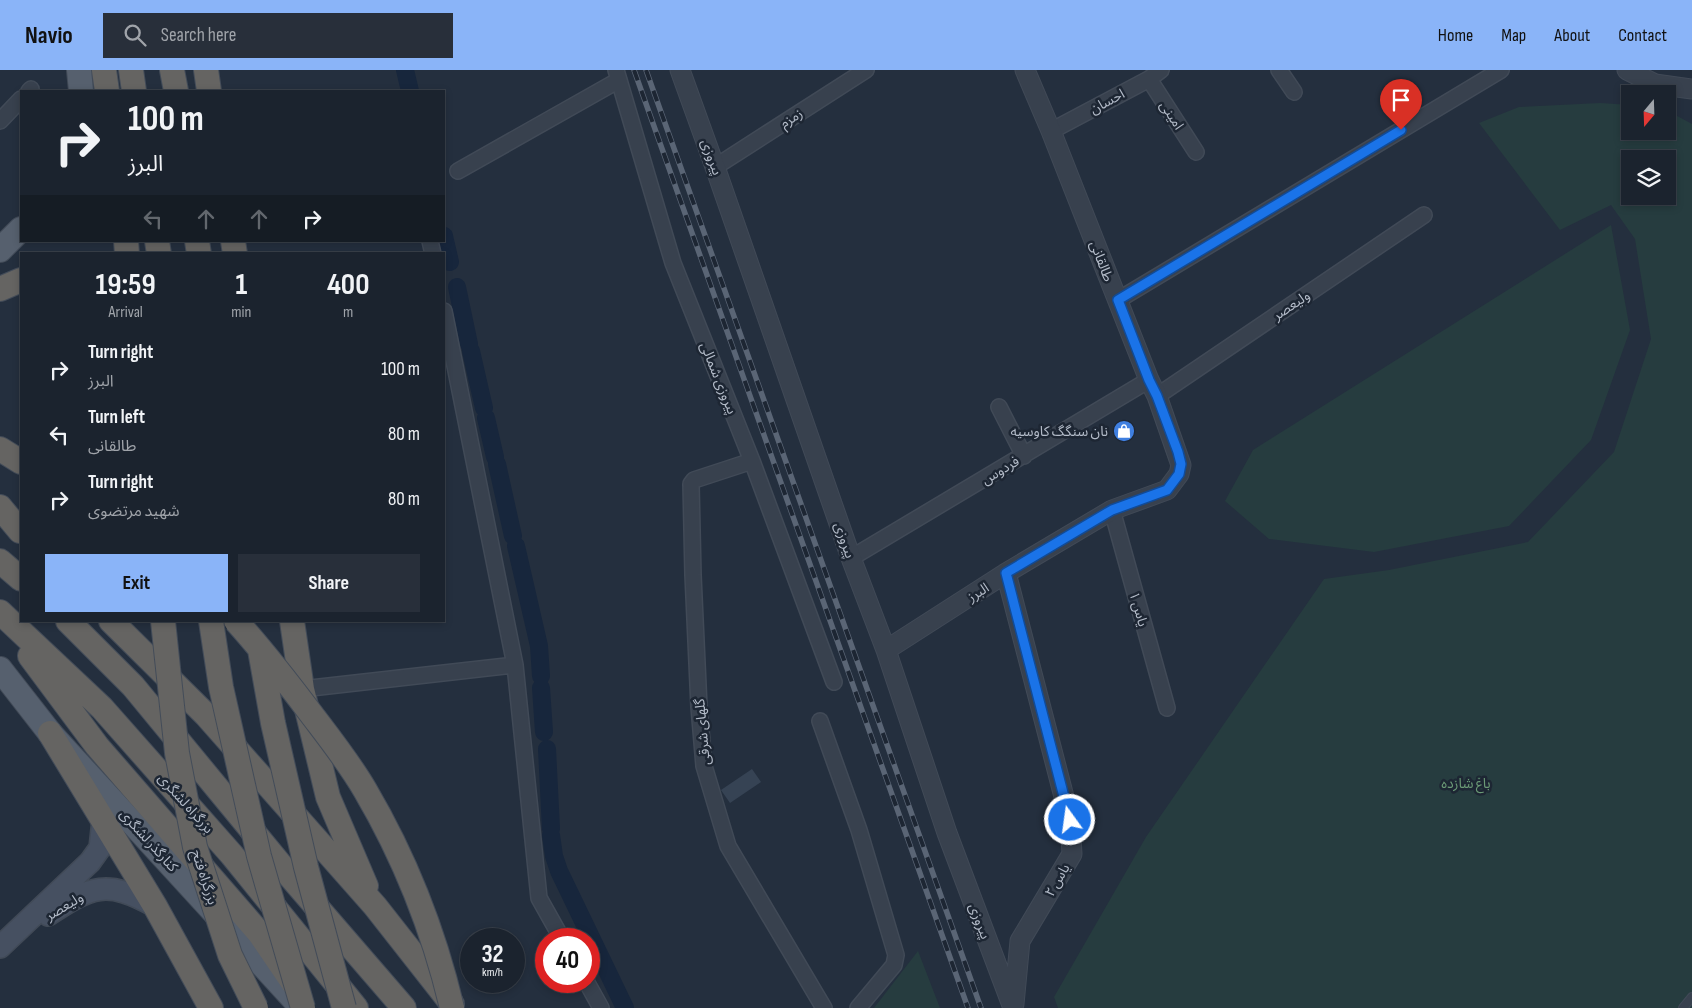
<!DOCTYPE html>
<html lang="en">
<head>
<meta charset="utf-8">
<style>
	:root { --surface:#1b232e; --page:#282f3a; --text:#f1f3f6; --muted:#a0a4aa; --line:#39404a; --accent:#8ab4f8 }
	body { margin:0; font-family:"Sofia Sans Condensed","Noto Sans Arabic",sans-serif; background:var(--page); color:var(--text); height:100vh; display:flex; flex-direction:column; font-size:19px; white-space:nowrap }
	* { box-sizing:border-box; margin:0 }
	p { font-size:16px; color:var(--muted) }
	.icon { flex:none; width:28px; height:28px; fill:none; stroke:currentColor; stroke-width:2; stroke-linecap:round; stroke-linejoin:round }
	.map { position:relative; flex:1; overflow:hidden }
	.details { position:absolute; left:20px; top:182px; width:425px; height:370px; display:flex; flex-direction:column; background:var(--surface); border-radius:0px; box-shadow:0 2px 8px #0003,0 0 0 1px var(--line) }
	.details>* { flex:none }
	.banner { position:absolute; left:20px; top:20px; width:425px; height:152px; border-radius:0px; box-shadow:0 2px 8px #0003,0 0 0 1px var(--line); background:#1b232e; color:var(--text); overflow:hidden }
	.needle { width:32px; rotate:199deg }
	.buttons { position:absolute; left:1621px; top:15px; display:grid; gap:10px }
	.buttons a { display:grid; place-items:center; width:55px; height:55px; border-radius:0px; background:var(--surface); box-shadow:0 2px 8px #0003,0 0 0 1px var(--line); font-size:25px }
	.speed { position:absolute; left:460px; top:858px; display:flex; gap:10px; font-size:25px; font-weight:700; text-align:center }
	.speed>* { display:grid; place-content:center; width:65px; height:65px; border-radius:50%; background:var(--surface); box-shadow:0 2px 8px #0003,0 0 0 1px var(--line); line-height:1 }
	.speed small { font-size:12px; font-weight:400 }
	.speed .limit { border:8px solid #d22; background:#fff; color:#111 }
	.pin { position:absolute; display:grid; place-items:center; width:42px; height:42px; color:#fff; margin:-51px -21px; border-radius:50% 50% 50% 0; rotate:-45deg; box-shadow:0 0 5px #0007 }
	.pin .icon { rotate:45deg }
	.me { position:absolute; width:55px; margin:-28px; rotate:346deg; stroke-linejoin:round; filter:drop-shadow(0 0 4px #0008) }
	.turn { display:flex; align-items:center; gap:18px; height:105px; padding:0 25px; font-size:22px }
	.turn .icon { width:65px; height:65px; stroke-width:2.5 }
	.turn b { display:block; font-size:35px; line-height:42px }
	.lanes { display:flex; align-items:center; height:48px; padding:0 25px; background:#0003; justify-content:center; gap:25px; direction:ltr }
	.lanes .off { opacity:.35 }
	.eta { display:flex; justify-content:space-evenly; align-items:center; height:85px; text-align:center }
	.eta b { font-size:30px; font-weight:700; line-height:35px }
	.button { display:flex; gap:10px; margin-top:auto; padding:10px 25px }
	.button a { flex:1; height:58px; border-radius:0px; background:var(--accent); color:#111; font-size:20px; font-weight:700; line-height:58px; text-align:center }
	.button a+a { background:var(--page); color:var(--text) }
	ul { padding:0; list-style:none }
	li { display:flex; align-items:center; gap:15px; height:65px; padding:0 25px }
	li div { flex:1 }
	li b { display:block; font-size:19px }
	li em { font-style:normal }
	header { display:flex; align-items:center; gap:30px; box-sizing:border-box; height:70px; padding:0 25px; background:var(--accent); color:#111 }
	header strong { font-size:24px }
	nav { display:flex; gap:28px; margin-inline-start:auto; font-size:18px }
	.search { width:350px; height:45px; background:var(--page); display:flex; align-items:center; gap:12px; box-sizing:border-box; padding:0 18px; border-radius:0px; color:var(--muted); font-size:19px }
	.map>svg:first-child { display:block }
	.green { fill:#263c3f; fill-rule:evenodd }
	.lines { fill:none; stroke-linecap:round; stroke-linejoin:round }
	.canal { stroke:#17263c; stroke-width:18 }
	.building { fill:#364354 }
	.service-casing { stroke:#414a57; stroke-width:10 }
	.minor-casing { stroke:#414a57; stroke-width:18 }
	.tertiary-casing { stroke:#414a57; stroke-width:21 }
	.secondary-casing { stroke:#414a57; stroke-width:24 }
	.primary-casing { stroke:#414a57; stroke-width:26 }
	.trunk-casing { stroke:#434c59; stroke-width:26 }
	.service { stroke:#38414e; stroke-width:8 }
	.minor { stroke:#38414e; stroke-width:15 }
	.tertiary { stroke:#38414e; stroke-width:19 }
	.secondary { stroke:#465061; stroke-width:21 }
	.primary { stroke:#56606e; stroke-width:24 }
	.trunk { stroke:#656462; stroke-width:24 }
	.rail-casing { stroke:#5a6575; stroke-width:5.5 }
	.rail { stroke:#1d2633; stroke-width:4; stroke-dasharray:11; stroke-linecap:butt }
	.trunk-bridge-casing { stroke:#434c59; stroke-width:26; stroke-linecap:butt }
	.trunk-bridge { stroke:#656462; stroke-width:24 }
	.route-casing { stroke:#114b97; stroke-width:12 }
	.route { stroke:#1a73e8; stroke-width:9 }
	.labels { text-anchor:middle; stroke-width:5; stroke-linejoin:round; paint-order:stroke }
	.street-label { font-size:14px; fill:#b4bcc9; stroke:#1d2633 }
	.poi-label { font-size:14px; fill:#b4bcc9; stroke:#1d2633; text-anchor:end }
	.park-label { font-size:14px; fill:#6b9a76; stroke:#1d2633 }
</style>
</head>
<body>
<header>
<strong>Navio</strong>
<div class="search"><svg class="icon" aria-label="search" viewBox="0 0 24 24"><circle cx="10" cy="10" r="6"/><path d="M15 15l6 6"/></svg>Search here</div>
<nav><a>Home</a><a>Map</a><a>About</a><a>Contact</a></nav>
</header>
<div class="map">
<svg width="1692" height="938" viewBox="0 0 1692 938">
	<rect width="100%" height="100%" fill="#242f3e"/>
	<path class="green" d="M 1600,33 L 1630,35 L 1630,61 L 1668,61 L 1668,41 L 1692,54 L 1692,938 L 1058,938 L 1054,927 L 1146,767 L 1324,509 L 1389,500 L 1528,472 L 1614,382 L 1651,269 L 1635,169 L 1611,135 L 1560,160 L 1479,53 L 1519,37 ZM 1630,89 L 1668,89 L 1668,126 L 1630,126 Z
		M 1611,155 L 1630,260 L 1591,370 L 1509,456 L 1374,482 L 1269,469 L 1225,431 L 1253,380 Z
		M 918,881 L 940,938 L 874,938 Z"/>
	<g class="lines">
		<path class="canal" d="M 405,0 L 410,21
			M 444,166 L 450,192
			M 457,217 L 469,274
			M 471,281 L 484,338
			M 486,348 L 495,387
			M 497,394 L 513,466
			M 516,476 L 539,576 L 541,606
			M 541,618 L 544,662
			M 547,679 L 551,759
			M 551,765 L 554,786 L 559,801 L 625,938"/>
	</g>
	<path class="building" d="M 752,699 L 761,712 L 730,733 L 721,720 Z"/>
	<g class="lines">
		<g class="service-casing">
			<path id="service" d="M 1683,938 L 1692,927"/>
		</g>
		<g class="minor-casing">
			<path id="minor" d="M 616,0 L 673,193 L 752,391 L 834,612
				M 1279,0 L 1294,22
				M 1149,9 L 1196,82
				M 29,21 L 31,19
				M 0,51 L 21,29
				M 1051,61 L 1149,9 L 1161,0
				M 715,97 L 866,0
				M 458,101 L 619,10
				M 430,171 L 433,184
				M 1118,230 L 1501,0
				M 444,241 L 515,595 L 539,828 L 562,869
				M 1157,326 L 1424,145
				M 999,337 L 1024,386
				M 752,391 L 694,410 L 691,414 L 693,505 L 699,637 L 704,696 L 728,776 L 824,938
				M 1112,440 L 1167,638
				M 851,488 L 1149,310
				M 302,619 L 515,595
				M 820,651 L 859,760 L 896,885 L 894,895 L 858,938
				M 586,911 L 601,938"/>
		</g>
		<g class="tertiary-casing">
			<path id="tertiary" d="M 680,0 L 715,97 L 851,488 L 886,580 L 947,763 L 1013,938
				M 1627,0 L 1655,14 L 1692,19
				M 1006,503 L 1070,750 L 1072,784 L 1020,871 L 1014,934
				M 886,580 L 1006,503 L 1112,440 L 1167,420 L 1179,404 L 1181,395 L 1157,326 L 1149,310 L 1051,61 L 1025,0"/>
		</g>
		<g class="secondary-casing">
			<path id="secondary" d="M 48,845 C 92,816 106,809 155,836
				M 0,877 L 90,792 L 100,778 L 103,750"/>
		</g>
		<g class="primary-casing">
			<path id="primary" d="M 79,0 L 81,21
				M 0,180 L 21,159
				M 0,599 L 50,663 L 301,937"/>
		</g>
		<g class="trunk-casing">
			<path id="trunk" d="M 104,0 L 107,21
				M 131,0 L 134,21
				M 172,0 L 176,21
				M 206,0 L 209,21
				M 126,171 L 127,184
				M 157,171 L 159,184
				M 197,171 L 199,184
				M 233,171 L 235,184
				M 0,219 L 21,210
				M 0,379 L 21,392
				M 0,437 L 20,461
				M 0,491 L 21,509
				M 0,542 L 102,638 L 232,785 L 356,938
				M 68,551 L 133,616 L 283,798 L 404,938
				M 111,551 L 206,645 L 375,836 L 452,934
				M 292,551 L 302,619 L 328,727 L 366,816
				M 30,586 L 97,676 L 260,864 L 294,914
				M 50,663 L 155,836 L 211,938"/>
		</g>
		<use href="#service" class="service"/>
		<use href="#minor" class="minor"/>
		<use href="#tertiary" class="tertiary"/>
		<use href="#secondary" class="secondary"/>
		<use href="#primary" class="primary"/>
		<use href="#trunk" class="trunk"/>
		<g class="rail-casing">
			<path id="rail" d="M 634,0 L 968,938
				M 646,0 L 981,938"/>
		</g>
		<use href="#rail" class="rail"/>
		<g class="trunk-bridge-casing">
			<path id="trunk-bridge" d="M 163,551 L 177,683 L 195,777 L 230,885 L 256,938
				M 211,551 L 221,617 L 259,786 L 303,938
				M 236,551 C 263,581 288,613 312,645 C 331,670 350,694 365,720 C 405,788 434,862 452,938
				M 260,580 L 273,653 L 306,797 L 344,938"/>
		</g>
		<use href="#trunk-bridge" class="trunk-bridge"/>
	</g>
	<g class="lines">
		<g class="route-casing">
			<path id="route" d="M 1070,750 L 1006,503 L 1112,440 L 1167,420 L 1179,404 L 1181,394 L 1178,382 L 1157,326 L 1149,310 L 1118,230 L 1401,60"/>
		</g>
		<use href="#route" class="route"/>
	</g>
	<defs>
		<g id="shop-disc" transform="scale(1.125)"><circle r="9.5" fill="#3f7fe0" stroke="#1d2633"/><path d="M-5-2.5h2.3a2.7 3.5 0 0 1 5.4 0H5L5.5 6h-11ZM-1.5-2.5h3a1.5 2.3 0 0 0-3 0Z" fill="#fff"/></g>
	</defs>
	<g fill-rule="evenodd">
		<use href="#shop-disc" x="1124" y="361"/>
	</g>
	<g class="labels">
		<g class="street-label">
			<text transform="translate(1107 31) rotate(-28)" y="5">احسان</text>
			<text transform="translate(1172 45) rotate(57)" y="5">امینی</text>
			<text transform="translate(791 48) rotate(-33)" y="5">زمزم</text>
			<text transform="translate(712 87) rotate(70)" y="5">پیروزی</text>
			<text transform="translate(1102 191) rotate(69)" y="5">طالقانی</text>
			<text transform="translate(1291 235) rotate(-34)" y="5">ولیعصر</text>
			<text transform="translate(719 308) rotate(68)" y="5">پیروزی شمالی</text>
			<text transform="translate(1000 400) rotate(-31)" y="5">فردوس</text>
			<text transform="translate(845 470) rotate(71)" y="5">پیروزی</text>
			<text transform="translate(978 522) rotate(-32)" y="5">البرز</text>
			<text transform="translate(1139 539) rotate(74)" y="5">یاس ۱</text>
			<text transform="translate(702 662) rotate(-95)" y="5">گلهای شرقی</text>
			<text transform="translate(186 733) rotate(48)" y="5">بزرگراه لشگری</text>
			<text transform="translate(149 770) rotate(48)" y="5">کنارگذر لشگری</text>
			<text transform="translate(205 807) rotate(72)" y="5">بزرگراه فتح</text>
			<text transform="translate(1057 810) rotate(-60)" y="5">یاس ۲</text>
			<text transform="translate(64 836) rotate(-31)" y="5">ولیعصر</text>
			<text transform="translate(980 851) rotate(69)" y="5">پیروزی</text>
		</g>
		<g class="poi-label">
			<text x="1108" y="366">نان سنگگ کاوسیه</text>
		</g>
		<g class="park-label">
			<text x="1466" y="718">باغ شازده</text>
		</g>
	</g>
</svg>
<div class="buttons">
<a><svg class="needle" viewBox="-14 -14 28 28"><path d="M0-13l5 13h-10z" fill="#e53935"/><path d="M0 13l5-13h-10z" fill="#a0a4aa"/></svg></a>
<a><svg class="icon" aria-label="layers" viewBox="0 0 24 24"><path d="M12 4l9 5-9 5-9-5zM3 14l9 5 9-5"/></svg></a>
</div>
<div class="speed"><div>32<small>km/h</small></div><div class="limit">40</div></div>
<div class="pin" style="left:1401px;top:60px;background:#d93025"><svg class="icon" aria-label="arrive" viewBox="0 0 24 24"><path d="M6 21V4h12l-3 4 3 4H6"/></svg></div>
<svg class="me" style="left:1070px;top:750px" viewBox="-20 -20 40 40"><circle r="17" fill="#1a73e8" stroke="#fff" stroke-width="3"/><path d="M0-11L8 9 0 5-8 9z" fill="#fff"/></svg>
<div class="banner">
<div class="turn"><svg class="icon" aria-label="right" viewBox="0 0 24 24"><path d="M7 20v-9h11M14 6l5 5-5 5"/></svg><div><b>100 m</b>البرز</div></div>
<div class="lanes"><svg class="icon off" aria-label="left" viewBox="0 0 24 24"><path d="M17 20v-9H6M10 6l-5 5 5 5"/></svg><svg class="icon off" aria-label="ahead" viewBox="0 0 24 24"><path d="M12 20V5M6 11l6-6 6 6"/></svg><svg class="icon off" aria-label="ahead" viewBox="0 0 24 24"><path d="M12 20V5M6 11l6-6 6 6"/></svg><svg class="icon" aria-label="right" viewBox="0 0 24 24"><path d="M7 20v-9h11M14 6l5 5-5 5"/></svg></div>
</div>
<section class="details">
<div class="eta">
<div><b>19:59</b><p>Arrival</p></div>
<div><b>1</b><p>min</p></div>
<div><b>400</b><p>m</p></div>
</div>
<ul>
<li><svg class="icon" aria-label="right" viewBox="0 0 24 24"><path d="M7 20v-9h11M14 6l5 5-5 5"/></svg><div><b>Turn right</b><p>البرز</p></div><em>100 m</em></li>
<li><svg class="icon" aria-label="left" viewBox="0 0 24 24"><path d="M17 20v-9H6M10 6l-5 5 5 5"/></svg><div><b>Turn left</b><p>طالقانی</p></div><em>80 m</em></li>
<li><svg class="icon" aria-label="right" viewBox="0 0 24 24"><path d="M7 20v-9h11M14 6l5 5-5 5"/></svg><div><b>Turn right</b><p>شهید مرتضوی</p></div><em>80 m</em></li>
</ul>
<div class="button"><a>Exit</a><a>Share</a></div>
</section>
</div>
</body>
</html>
